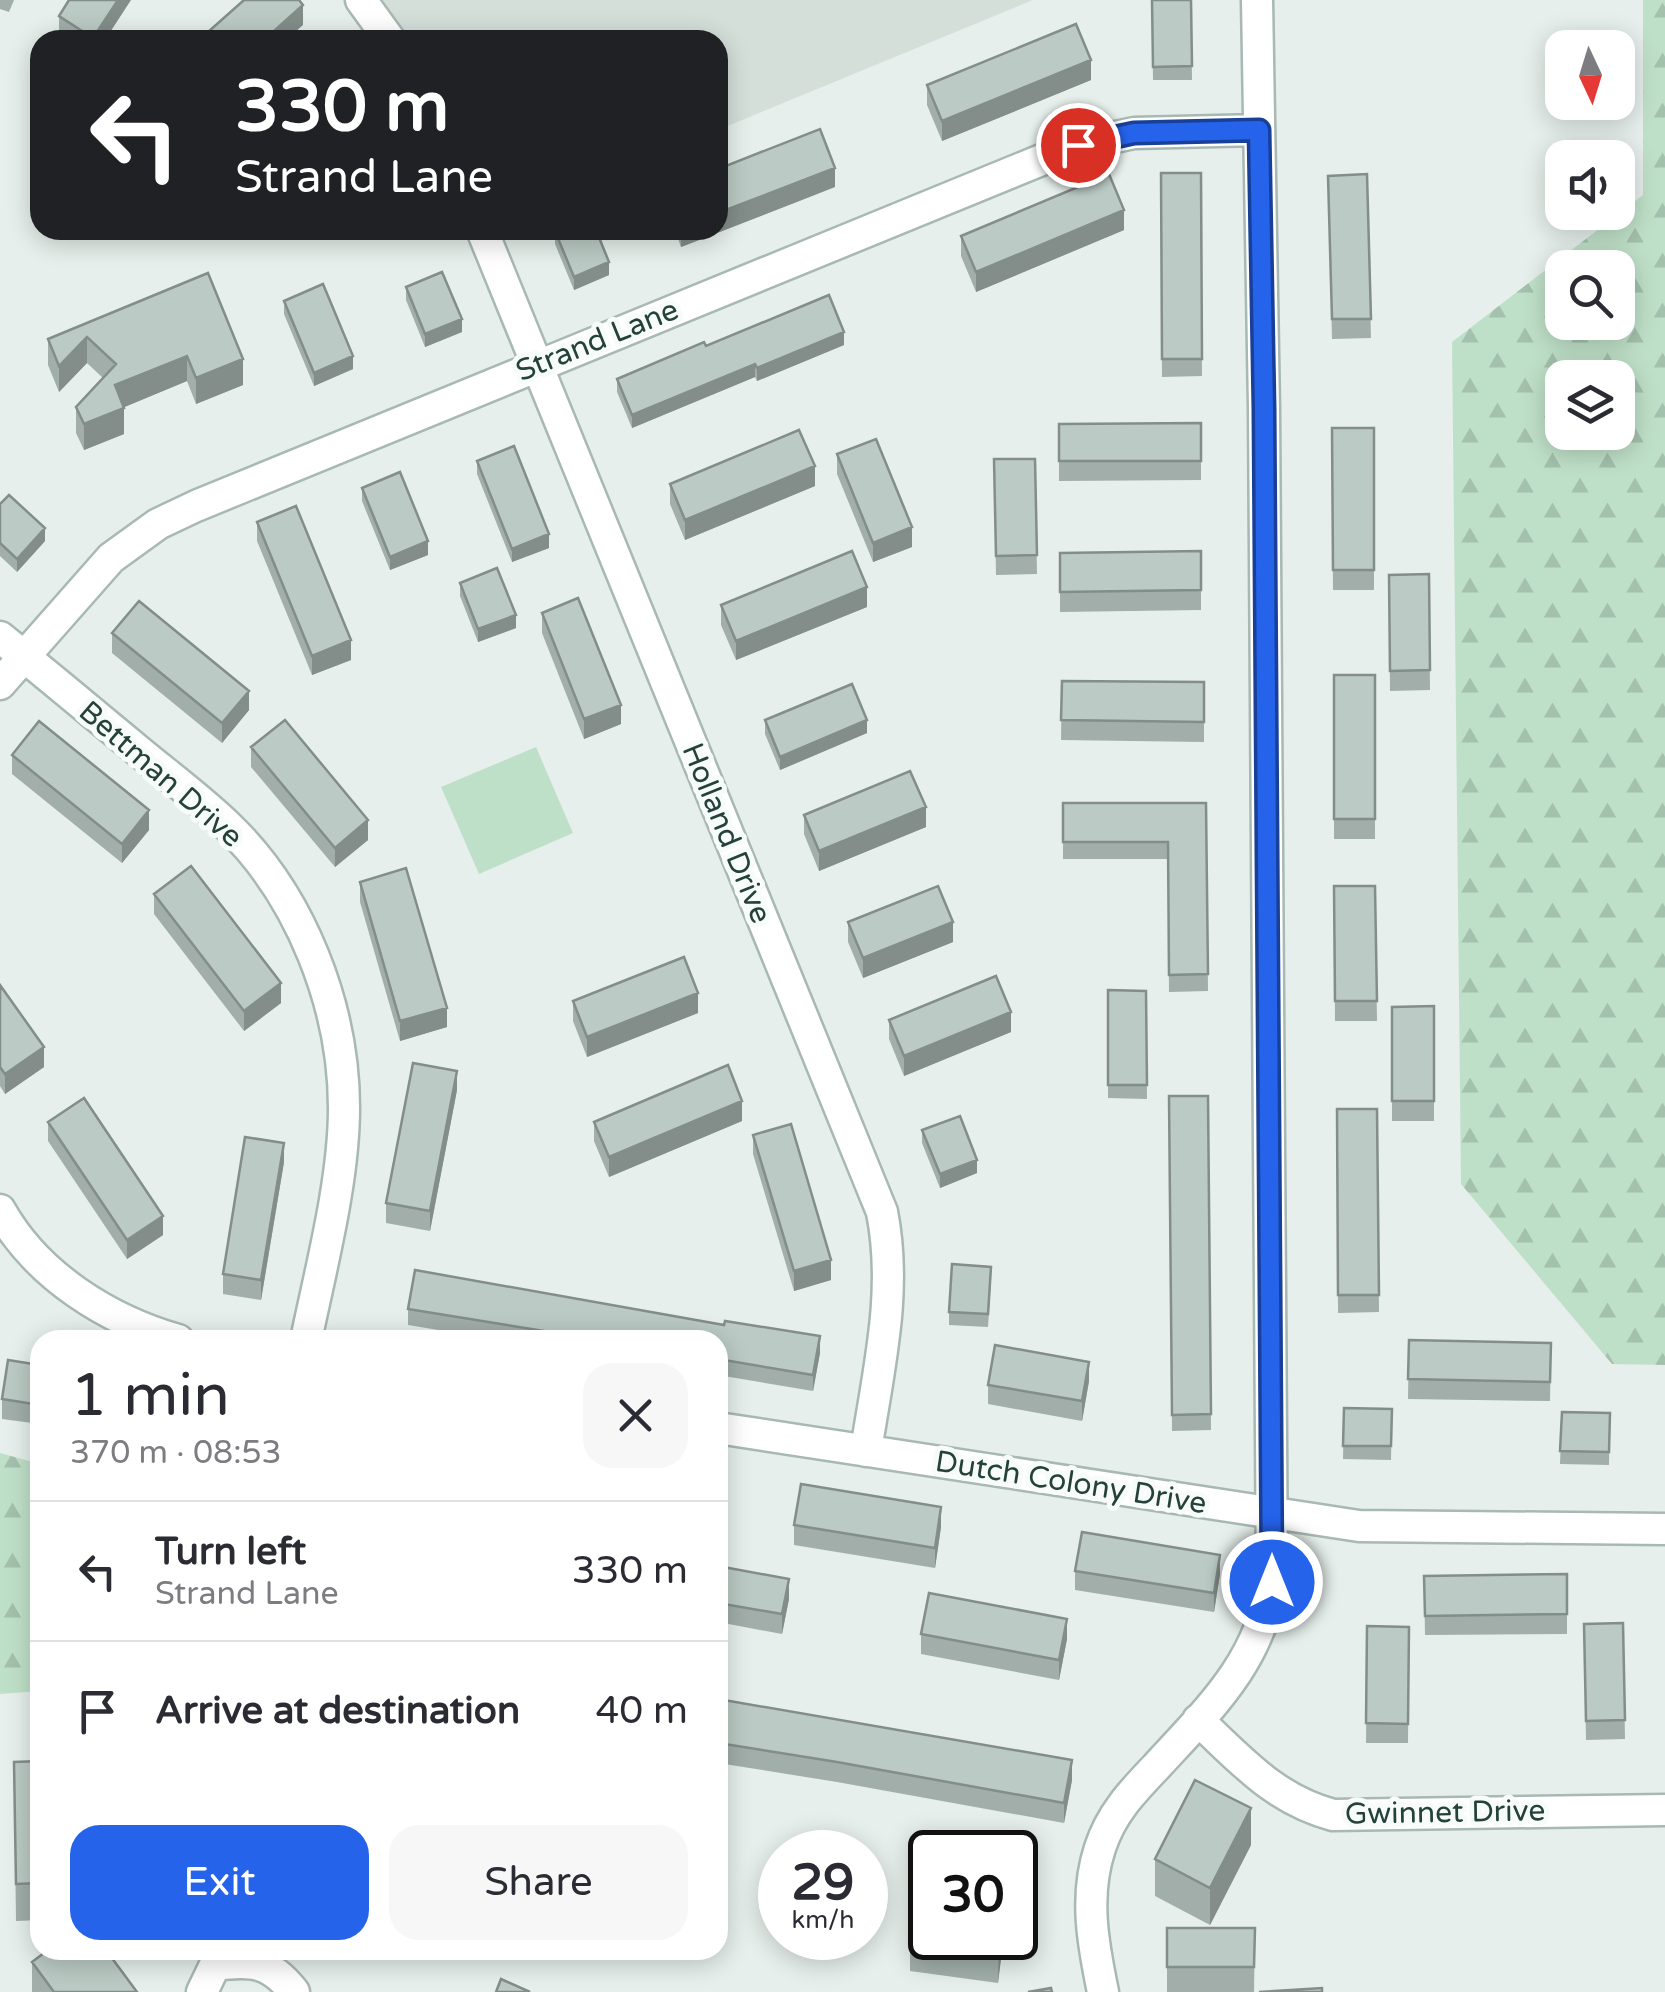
<!DOCTYPE html>
<html lang="en">
<head>
<meta charset="utf-8">
<style>
	:root { --surface:#fff; --page:#f7f7f7; --text:#2b2b33; --muted:#7c7c81; --line:#e1e1e2; --accent:#2563eb }
	body { margin:0; font-family:"Varela Round",sans-serif; background:var(--page); color:var(--text); height:100vh; display:flex; flex-direction:column; font-size:38px; white-space:nowrap }
	* { box-sizing:border-box; margin:0 }
	p { font-size:32px; color:var(--muted) }
	.icon { flex:none; width:55px; height:55px; fill:none; stroke:currentColor; stroke-width:2; stroke-linecap:round; stroke-linejoin:round }
	.map { position:relative; flex:1; overflow:hidden }
	.details { position:absolute; left:30px; top:1330px; width:698px; height:630px; display:flex; flex-direction:column; background:var(--surface); border-radius:30px; box-shadow:0 5px 25px #0003 }
	.details>* { flex:none }
	.banner { position:absolute; left:30px; top:30px; width:698px; height:210px; border-radius:30px; box-shadow:0 5px 25px #0003; background:#202124; color:#fff; overflow:hidden }
	.needle { width:65px; rotate:176deg }
	.fabs { position:absolute; left:1545px; top:30px; display:grid; gap:20px }
	.fabs a { display:grid; place-items:center; width:90px; height:90px; border-radius:20px; background:var(--surface); box-shadow:0 5px 25px #0003; font-size:50px }
	.speed { position:absolute; left:758px; top:1830px; display:flex; gap:20px; font-size:50px; font-weight:700; text-align:center }
	.speed>* { display:grid; place-content:center; width:130px; height:130px; border-radius:50%; background:var(--surface); box-shadow:0 5px 25px #0003; line-height:1 }
	.speed small { font-size:25px; font-weight:400 }
	.speed .limit { border:5px solid #111; border-radius:15px; background:#fff; color:#111 }
	.pin { position:absolute; display:grid; place-items:center; width:85px; height:85px; color:#fff; margin:-42px; border:5px solid #fff; border-radius:50%; box-shadow:0 2px 10px #0007 }
	.me { position:absolute; width:110px; margin:-55px; rotate:0deg; stroke-linejoin:round; filter:drop-shadow(0 0 8px #0008) }
	.turn { display:flex; align-items:center; gap:35px; height:210px; padding:0 40px; font-size:45px }
	.turn .icon { width:130px; height:130px; stroke-width:2.5 }
	.turn b { display:block; font-size:70px; line-height:85px }
	.round { display:grid; place-items:center; flex:none; width:105px; height:105px; border-radius:30px; background:var(--page) }
	.summary { display:flex; align-items:center; justify-content:space-between; height:170px; padding:0 40px }
	h1 { font-size:60px; font-weight:600; line-height:75px }
	.cta { display:flex; gap:20px; margin-top:auto; padding:20px 40px }
	.cta a { flex:1; height:115px; border-radius:30px; background:var(--accent); color:#fff; font-size:40px; font-weight:600; line-height:115px; text-align:center }
	.cta a+a { background:var(--page); color:var(--text) }
	ul { padding:0; list-style:none }
	li { display:flex; align-items:center; gap:30px; height:140px; padding:0 40px; border-top:2px solid var(--line) }
	li div { flex:1 }
	li b { display:block; font-size:38px }
	li em { font-style:normal }
	.map>svg:first-child { display:block }
	.built { fill:#d4dfda }
	.forest { fill:url(#forest-firs); fill-rule:evenodd }
	.garden { fill:#bfe0c8 }
	.lines { fill:none; stroke-linecap:round; stroke-linejoin:round }
	.street-casing { stroke:#a8b8b2; stroke-width:35 }
	.street { stroke:#fff; stroke-width:30 }
	.wall { fill:#a1aea9 }
	.shaded-wall { fill:#838d89 }
	.building { fill:#bbcac4; stroke:#838d89; stroke-width:2.5 }
	.route-casing { stroke:#184099; stroke-width:25 }
	.route { stroke:#2563eb; stroke-width:18 }
	.labels { text-anchor:middle; stroke-width:10; stroke-linejoin:round; paint-order:stroke }
	.street-label { font-size:30px; fill:#24423a; stroke:#f7fbf9 }
</style>
</head>
<body>
<div class="map">
<svg width="1665" height="1992" viewBox="0 0 1665 1992">
	<defs>
		<pattern id="forest-firs" width="22" height="20" patternUnits="userSpaceOnUse" patternTransform="scale(2.5)"><rect width="22" height="20" fill="#bfe0c8"/><path d="M5 1l3.5 6h-7zM16 11l3.5 6h-7z" fill="#a4c1ad"/></pattern>
	</defs>
	<rect width="100%" height="100%" fill="#e6efeb"/>
	<path class="built" d="M 361,0 L 1033,0 L 718,130 L 718,40 L 390,40 Z"/>
	<path class="forest" d="M 1643,0 L 1665,0 L 1665,1365 L 1612,1364 L 1461,1184 L 1452,342 L 1643,195 ZM 1562,268 L 1618,268 L 1618,322 L 1562,322 ZM 1562,378 L 1618,378 L 1618,432 L 1562,432 Z
		M 0,1453 L 40,1464 L 40,1691 L 0,1694 Z"/>
	<path class="garden" d="M 536,747 L 573,833 L 479,874 L 441,787 Z"/>
	<g class="lines">
		<g class="street-casing">
			<path id="street" d="M 361,0 L 390,40
				M 482,230 L 882,1212 C 898,1293 878,1371 866,1451
				M 0,637 C 45,673 90,711 135,748 C 166,774 199,798 228,826 C 301,896 344,1007 344,1108 C 344,1181 321,1268 306,1340
				M 0,684 L 111,558 L 158,524 L 196,506 L 1078,145 L 1134,133 L 1259,130
				M 0,1210 C 37,1276 108,1320 178,1340
				M 718,1428 L 1359,1526 L 1665,1529
				M 1198,1720 C 1242,1761 1274,1799 1333,1815 L 1665,1810
				M 202,1992 L 215,1965 C 251,1960 270,1961 294,1992
				M 1103,1992 C 1093,1944 1084,1896 1100,1848 C 1111,1814 1132,1792 1156,1767 C 1209,1709 1260,1662 1272,1582 L 1264,409 L 1257,0"/>
		</g>
		<use href="#street" class="street"/>
	</g>
	<path class="wall" d="M 0,0 L 14,0 L 9,12 L 0,9 Z
		M 1152,0 L 1191,0 L 1192,80 L 1153,80 Z
		M 59,16 L 105,40 L 66,40 L 59,35 Z
		M 1091,80 L 942,141 L 927,105 L 927,85 Z
		M 1161,173 L 1201,173 L 1202,376 L 1162,377 Z
		M 1367,174 L 1371,338 L 1332,339 L 1328,176 Z
		M 835,187 L 681,247 L 675,230 L 718,230 Z
		M 1124,230 L 976,292 L 961,256 L 961,236 Z
		M 555,231 L 609,275 L 574,290 L 555,244 Z
		M 208,273 L 243,385 L 196,404 L 187,381 L 124,407 L 124,434 L 84,450 L 76,433 L 76,407 L 103,378 L 87,363 L 59,392 L 48,365 L 48,339 Z
		M 406,287 L 462,332 L 425,347 L 406,300 Z
		M 284,301 L 353,369 L 314,386 L 284,314 Z
		M 844,345 L 757,381 L 755,377 L 632,428 L 617,392 L 617,379 L 706,346 Z
		M 1201,423 L 1201,480 L 1059,481 L 1059,424 Z
		M 1332,428 L 1374,428 L 1374,590 L 1333,590 Z
		M 837,454 L 912,547 L 873,562 L 837,474 Z
		M 994,459 L 1035,459 L 1037,574 L 996,575 Z
		M 477,461 L 549,548 L 512,562 L 477,474 Z
		M 670,484 L 815,486 L 685,540 L 670,504 Z
		M 362,488 L 428,555 L 390,570 L 362,501 Z
		M 0,504 L 45,541 L 17,572 L 0,556 Z
		M 257,522 L 351,660 L 312,675 L 257,541 Z
		M 1201,551 L 1201,610 L 1060,612 L 1060,553 Z
		M 1429,574 L 1430,690 L 1390,691 L 1389,575 Z
		M 460,583 L 516,628 L 478,642 L 460,596 Z
		M 721,605 L 867,607 L 736,660 L 721,625 Z
		M 542,613 L 621,724 L 584,739 L 542,633 Z
		M 112,633 L 249,710 L 222,743 L 112,653 Z
		M 1334,675 L 1375,675 L 1375,839 L 1334,839 Z
		M 1062,681 L 1204,682 L 1204,742 L 1061,740 Z
		M 765,720 L 867,733 L 780,770 L 765,734 Z
		M 251,747 L 368,840 L 335,867 L 251,767 Z
		M 12,755 L 149,830 L 122,863 L 12,774 Z
		M 1063,803 L 1206,803 L 1208,991 L 1169,992 L 1168,859 L 1063,859 Z
		M 804,815 L 926,827 L 819,871 L 804,834 Z
		M 360,882 L 447,1027 L 400,1041 L 360,902 Z
		M 1334,886 L 1375,886 L 1377,1021 L 1335,1021 Z
		M 154,894 L 281,1003 L 244,1031 L 154,914 Z
		M 848,922 L 953,942 L 863,978 L 848,942 Z
		M 0,985 L 44,1067 L 5,1094 L 0,1086 Z
		M 1108,990 L 1146,991 L 1147,1099 L 1108,1098 Z
		M 573,1001 L 698,1013 L 587,1057 L 573,1021 Z
		M 1434,1006 L 1434,1121 L 1392,1121 L 1392,1007 Z
		M 889,1020 L 1011,1032 L 904,1076 L 889,1039 Z
		M 457,1090 L 430,1231 L 386,1223 L 386,1203 Z
		M 1169,1096 L 1208,1096 L 1211,1430 L 1172,1431 Z
		M 1337,1109 L 1377,1109 L 1379,1312 L 1338,1313 Z
		M 742,1121 L 609,1177 L 594,1141 L 594,1122 Z
		M 48,1122 L 163,1235 L 127,1259 L 48,1141 Z
		M 922,1130 L 977,1173 L 940,1188 L 922,1143 Z
		M 753,1135 L 831,1280 L 794,1291 L 753,1154 Z
		M 284,1162 L 261,1300 L 223,1294 L 223,1274 Z
		M 415,1270 L 724,1325 L 725,1321 L 820,1336 L 820,1353 L 813,1391 L 718,1375 L 718,1340 L 499,1340 L 408,1325 L 408,1309 Z
		M 991,1280 L 988,1327 L 949,1325 L 949,1312 Z
		M 1409,1340 L 1551,1343 L 1550,1401 L 1408,1399 Z
		M 40,1365 L 40,1424 L 2,1419 L 2,1399 Z
		M 1089,1381 L 1082,1421 L 988,1404 L 988,1385 Z
		M 1344,1408 L 1392,1409 L 1391,1460 L 1343,1459 Z
		M 1562,1412 L 1610,1413 L 1609,1465 L 1560,1464 Z
		M 794,1525 L 941,1527 L 935,1568 L 794,1545 Z
		M 718,1566 L 789,1599 L 782,1634 L 718,1622 Z
		M 1075,1571 L 1220,1574 L 1214,1612 L 1075,1590 Z
		M 1567,1574 L 1567,1634 L 1425,1635 L 1424,1576 Z
		M 1623,1623 L 1625,1739 L 1586,1740 L 1584,1624 Z
		M 1367,1626 L 1409,1627 L 1408,1743 L 1366,1743 Z
		M 921,1634 L 1067,1639 L 1059,1680 L 921,1654 Z
		M 718,1699 L 1072,1780 L 1064,1823 L 837,1782 L 718,1763 Z
		M 40,1761 L 40,1920 L 16,1921 L 14,1762 Z
		M 1251,1845 L 1210,1925 L 1155,1896 L 1155,1859 Z
		M 930,1897 L 930,1938 L 1003,1938 L 998,1983 L 910,1971 L 910,1934 Z
		M 1167,1928 L 1255,1928 L 1254,1992 L 1167,1992 Z
		M 32,1962 L 137,1992 L 32,1992 Z"/>
	<path class="shaded-wall" d="M 118,0 L 131,0 L 105,40 L 93,40 Z
		M 303,5 L 303,25 L 286,40 L 264,40 Z
		M 1091,60 L 1091,80 L 942,141 L 942,121 Z
		M 835,168 L 835,187 L 681,247 L 681,230 L 718,230 L 718,213 Z
		M 1124,210 L 1124,230 L 976,292 L 976,272 Z
		M 609,262 L 609,275 L 574,290 L 574,277 Z
		M 462,319 L 462,332 L 425,347 L 425,334 Z
		M 844,332 L 844,345 L 757,381 L 757,368 Z
		M 87,337 L 87,363 L 59,392 L 59,366 Z
		M 187,356 L 187,381 L 115,411 L 115,385 Z
		M 353,356 L 353,369 L 314,386 L 314,373 Z
		M 243,359 L 243,385 L 196,404 L 196,378 Z
		M 755,364 L 755,377 L 632,428 L 632,415 Z
		M 124,408 L 124,434 L 84,450 L 84,424 Z
		M 815,466 L 815,486 L 685,540 L 685,520 Z
		M 912,527 L 912,547 L 873,562 L 873,543 Z
		M 45,528 L 45,541 L 17,572 L 17,559 Z
		M 549,534 L 549,548 L 512,562 L 512,549 Z
		M 428,541 L 428,555 L 390,570 L 390,557 Z
		M 867,587 L 867,607 L 736,660 L 736,641 Z
		M 516,615 L 516,628 L 478,642 L 478,629 Z
		M 351,640 L 351,660 L 312,675 L 312,656 Z
		M 249,691 L 249,710 L 222,743 L 222,723 Z
		M 621,705 L 621,724 L 584,739 L 584,719 Z
		M 867,720 L 867,733 L 780,770 L 780,757 Z
		M 926,807 L 926,827 L 819,871 L 819,851 Z
		M 149,810 L 149,830 L 122,863 L 122,844 Z
		M 368,820 L 368,840 L 335,867 L 335,848 Z
		M 953,922 L 953,942 L 863,978 L 863,958 Z
		M 281,983 L 281,1003 L 244,1031 L 244,1011 Z
		M 698,993 L 698,1013 L 587,1057 L 587,1037 Z
		M 447,1008 L 447,1027 L 400,1041 L 400,1021 Z
		M 1011,1012 L 1011,1032 L 904,1076 L 904,1056 Z
		M 44,1047 L 44,1067 L 5,1094 L 5,1074 Z
		M 457,1071 L 457,1090 L 430,1231 L 430,1211 Z
		M 742,1101 L 742,1121 L 609,1177 L 609,1157 Z
		M 284,1143 L 284,1162 L 261,1300 L 261,1280 Z
		M 977,1160 L 977,1173 L 940,1188 L 940,1174 Z
		M 163,1216 L 163,1235 L 127,1259 L 127,1240 Z
		M 831,1260 L 831,1280 L 794,1291 L 794,1271 Z
		M 820,1336 L 820,1353 L 813,1391 L 813,1375 Z
		M 1089,1362 L 1089,1381 L 1082,1421 L 1082,1401 Z
		M 941,1507 L 941,1527 L 935,1568 L 935,1548 Z
		M 1220,1555 L 1220,1574 L 1214,1612 L 1214,1593 Z
		M 789,1579 L 789,1599 L 782,1634 L 782,1614 Z
		M 1067,1619 L 1067,1639 L 1059,1680 L 1059,1660 Z
		M 1072,1760 L 1072,1780 L 1064,1823 L 1064,1803 Z
		M 1251,1808 L 1251,1845 L 1210,1925 L 1210,1888 Z
		M 999,1938 L 1003,1938 L 1003,1944 L 998,1983 Z"/>
	<path class="building" d="M 69,0 L 118,0 L 93,38 L 59,16 Z
		M 244,0 L 299,0 L 303,5 L 264,40 L 199,40 Z
		M 1152,0 L 1191,0 L 1192,66 L 1153,67 Z
		M 1076,24 L 1091,60 L 942,121 L 927,85 Z
		M 820,129 L 835,168 L 718,213 L 718,169 Z
		M 1161,173 L 1201,173 L 1202,359 L 1162,359 Z
		M 1109,174 L 1124,210 L 976,272 L 961,236 Z
		M 1367,174 L 1371,319 L 1332,319 L 1328,176 Z
		M 558,230 L 596,230 L 609,262 L 574,277 L 555,231 Z
		M 442,272 L 462,319 L 425,334 L 406,287 Z
		M 208,273 L 243,359 L 196,378 L 187,356 L 115,385 L 124,408 L 84,424 L 76,407 L 116,364 L 87,337 L 59,366 L 48,339 Z
		M 323,284 L 353,356 L 314,373 L 284,301 Z
		M 829,295 L 844,332 L 757,368 L 755,364 L 632,415 L 617,379 L 704,342 L 706,346 Z
		M 1201,423 L 1201,461 L 1059,461 L 1059,424 Z
		M 1332,428 L 1374,428 L 1374,570 L 1333,570 Z
		M 799,430 L 815,466 L 685,520 L 670,484 Z
		M 876,439 L 912,527 L 873,543 L 837,454 Z
		M 514,446 L 549,534 L 512,549 L 477,461 Z
		M 994,459 L 1035,459 L 1037,555 L 996,556 Z
		M 400,472 L 428,541 L 390,557 L 362,488 Z
		M 9,495 L 45,528 L 17,559 L 0,543 L 0,504 Z
		M 296,506 L 351,640 L 312,656 L 257,522 Z
		M 852,551 L 867,587 L 736,641 L 721,605 Z
		M 1201,551 L 1201,590 L 1060,592 L 1060,553 Z
		M 497,568 L 516,615 L 478,629 L 460,583 Z
		M 1429,574 L 1430,670 L 1390,671 L 1389,575 Z
		M 578,598 L 621,705 L 584,719 L 542,613 Z
		M 139,601 L 249,691 L 222,723 L 112,633 Z
		M 1334,675 L 1375,675 L 1375,819 L 1334,819 Z
		M 1062,681 L 1204,682 L 1204,722 L 1061,720 Z
		M 852,684 L 867,720 L 780,757 L 765,720 Z
		M 285,720 L 368,820 L 335,848 L 251,747 Z
		M 39,721 L 149,810 L 122,844 L 12,755 Z
		M 910,771 L 926,807 L 819,851 L 804,815 Z
		M 1063,803 L 1206,803 L 1208,974 L 1169,975 L 1168,842 L 1063,842 Z
		M 191,866 L 281,983 L 244,1011 L 154,894 Z
		M 406,868 L 447,1008 L 400,1021 L 360,882 Z
		M 938,886 L 953,922 L 863,958 L 848,922 Z
		M 1334,886 L 1375,886 L 1377,1001 L 1335,1001 Z
		M 684,957 L 698,993 L 587,1037 L 573,1001 Z
		M 996,976 L 1011,1012 L 904,1056 L 889,1020 Z
		M 0,985 L 44,1047 L 5,1074 L 0,1067 Z
		M 1108,990 L 1146,991 L 1147,1085 L 1108,1085 Z
		M 1434,1006 L 1434,1101 L 1392,1101 L 1392,1007 Z
		M 413,1063 L 457,1071 L 430,1211 L 386,1203 Z
		M 728,1065 L 742,1101 L 609,1157 L 594,1122 Z
		M 1169,1096 L 1208,1096 L 1211,1414 L 1172,1415 Z
		M 84,1098 L 163,1216 L 127,1240 L 48,1122 Z
		M 1337,1109 L 1377,1109 L 1379,1295 L 1338,1295 Z
		M 960,1116 L 977,1160 L 940,1174 L 922,1130 Z
		M 791,1124 L 831,1260 L 794,1271 L 753,1135 Z
		M 245,1137 L 284,1143 L 261,1280 L 223,1274 Z
		M 952,1264 L 991,1267 L 988,1314 L 949,1312 Z
		M 415,1270 L 724,1325 L 725,1321 L 820,1336 L 813,1375 L 718,1359 L 718,1340 L 600,1340 L 408,1309 Z
		M 1409,1340 L 1551,1343 L 1550,1382 L 1408,1379 Z
		M 995,1345 L 1089,1362 L 1082,1401 L 988,1385 Z
		M 8,1360 L 40,1365 L 40,1405 L 2,1399 Z
		M 1344,1408 L 1392,1409 L 1391,1446 L 1343,1446 Z
		M 1562,1412 L 1610,1413 L 1609,1452 L 1560,1451 Z
		M 801,1484 L 941,1507 L 935,1548 L 794,1525 Z
		M 1082,1532 L 1220,1555 L 1214,1593 L 1075,1571 Z
		M 718,1566 L 789,1579 L 782,1614 L 718,1603 Z
		M 1567,1574 L 1567,1614 L 1425,1616 L 1424,1576 Z
		M 929,1593 L 1067,1619 L 1059,1660 L 921,1634 Z
		M 1623,1623 L 1625,1720 L 1586,1721 L 1584,1624 Z
		M 1367,1626 L 1409,1627 L 1408,1724 L 1366,1723 Z
		M 718,1699 L 1072,1760 L 1064,1803 L 837,1762 L 718,1743 Z
		M 40,1761 L 40,1883 L 16,1884 L 14,1762 Z
		M 1195,1780 L 1251,1808 L 1210,1888 L 1155,1859 Z
		M 915,1895 L 930,1897 L 930,1936 L 910,1934 Z
		M 1167,1928 L 1255,1928 L 1254,1967 L 1167,1967 Z
		M 938,1938 L 999,1938 L 998,1946 Z
		M 48,1950 L 106,1950 L 137,1992 L 54,1992 L 32,1962 Z
		M 501,1979 L 530,1992 L 496,1992 Z
		M 1051,1988 L 1052,1992 L 1028,1992 Z
		M 1322,1988 L 1322,1992 L 1259,1992 Z"/>
	<g class="lines">
		<g class="route-casing">
			<path id="route" d="M 1078,145 L 1134,133 L 1259,130 L 1264,409 L 1272,1582"/>
		</g>
		<use href="#route" class="route"/>
	</g>
	<g class="labels">
		<g class="street-label">
			<text transform="translate(597 340) rotate(-22)" y="10">Strand Lane</text>
			<text transform="translate(161 774) rotate(41)" y="10">Bettman Drive</text>
			<text transform="translate(727 833) rotate(68)" y="10">Holland Drive</text>
			<text transform="translate(1071 1482) rotate(9)" y="10">Dutch Colony Drive</text>
			<text transform="translate(1445 1812) rotate(-1)" y="10">Gwinnet Drive</text>
		</g>
	</g>
</svg>
<div class="fabs">
<a><svg class="needle" viewBox="-14 -14 28 28"><path d="M0-13l5 13h-10z" fill="#e53935"/><path d="M0 13l5-13h-10z" fill="#7c7c81"/></svg></a>
<a><svg class="icon" aria-label="sound" viewBox="0 0 24 24"><path d="M4 9h4l5-4v14l-5-4H4zM17 9q2 3 0 6"/></svg></a>
<a><svg class="icon" aria-label="search" viewBox="0 0 24 24"><circle cx="10" cy="10" r="6"/><path d="M15 15l6 6"/></svg></a>
<a><svg class="icon" aria-label="layers" viewBox="0 0 24 24"><path d="M12 4l9 5-9 5-9-5zM3 14l9 5 9-5"/></svg></a>
</div>
<div class="speed"><div>29<small>km/h</small></div><div class="limit">30</div></div>
<div class="pin" style="left:1078px;top:145px;background:#d93025"><svg class="icon" aria-label="arrive" viewBox="0 0 24 24"><path d="M6 21V4h12l-3 4 3 4H6"/></svg></div>
<svg class="me" style="left:1272px;top:1582px" viewBox="-20 -20 40 40"><circle r="17" fill="#2563eb" stroke="#fff" stroke-width="3"/><path d="M0-11L8 9 0 5-8 9z" fill="#fff"/></svg>
<div class="banner">
<div class="turn"><svg class="icon" aria-label="left" viewBox="0 0 24 24"><path d="M17 20v-9H6M10 6l-5 5 5 5"/></svg><div><b>330 m</b>Strand Lane</div></div>
</div>
<section class="details">
<div class="summary"><div><h1>1 min</h1><p>370 m · 08:53</p></div><a class="round"><svg class="icon" aria-label="close" viewBox="0 0 24 24"><path d="M6 6l12 12M18 6L6 18"/></svg></a></div>
<ul>
<li><svg class="icon" aria-label="left" viewBox="0 0 24 24"><path d="M17 20v-9H6M10 6l-5 5 5 5"/></svg><div><b>Turn left</b><p>Strand Lane</p></div><em>330 m</em></li>
<li><svg class="icon" aria-label="arrive" viewBox="0 0 24 24"><path d="M6 21V4h12l-3 4 3 4H6"/></svg><div><b>Arrive at destination</b></div><em>40 m</em></li>
</ul>
<div class="cta"><a>Exit</a><a>Share</a></div>
</section>
</div>
</body>
</html>
